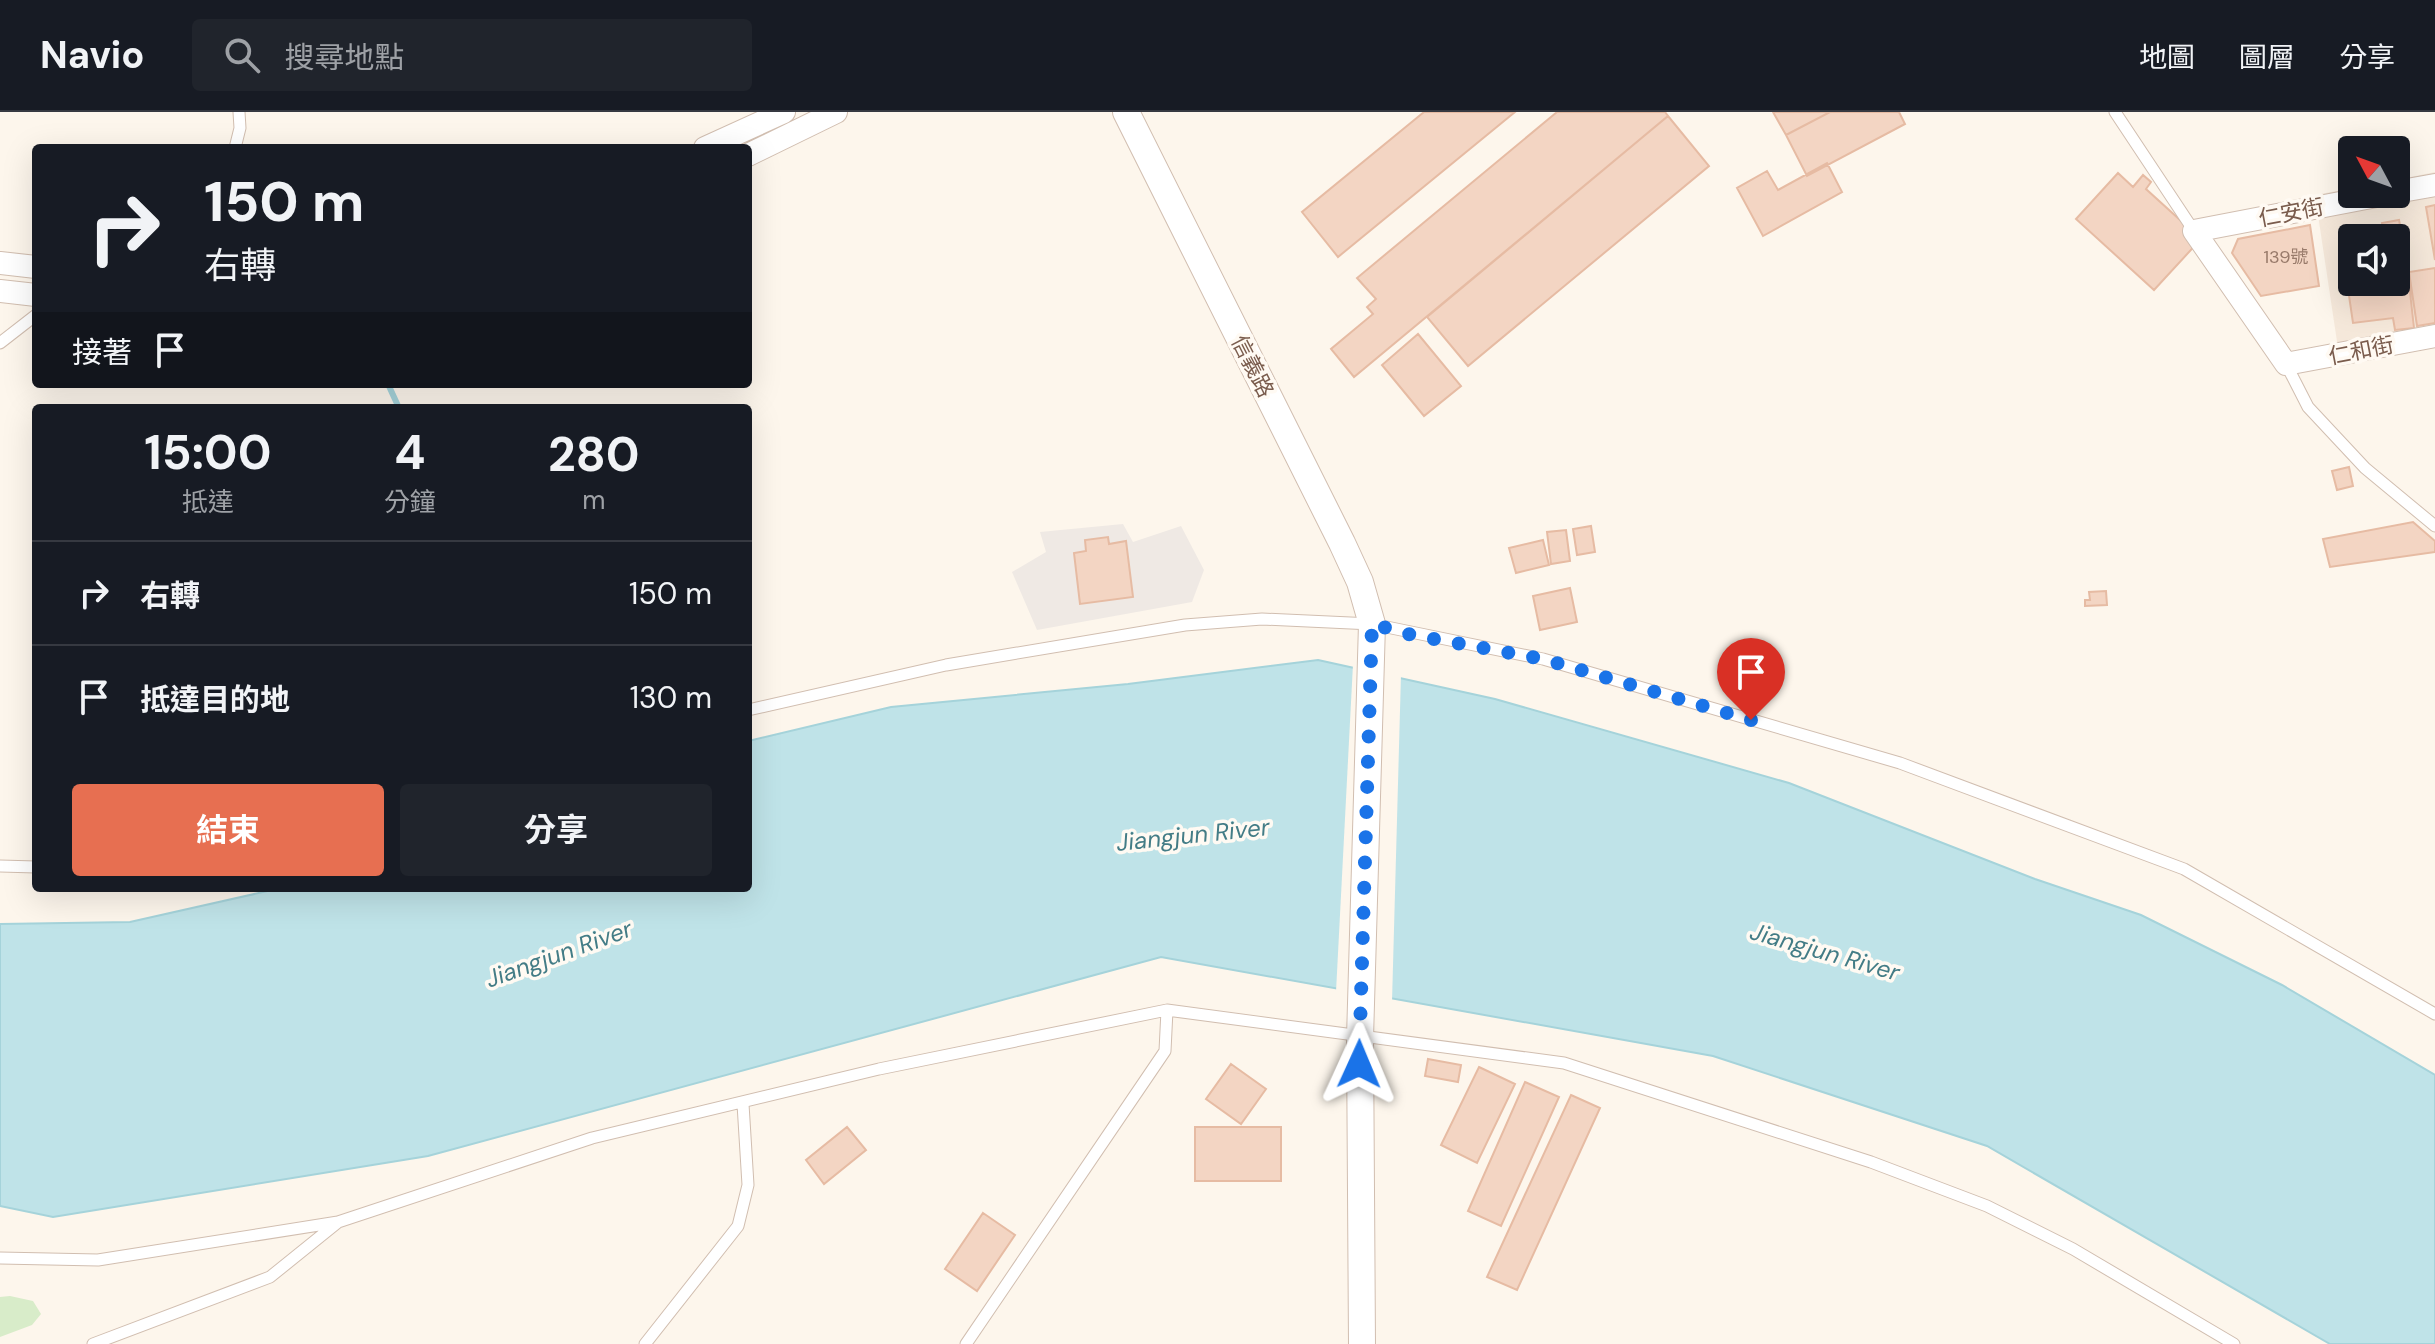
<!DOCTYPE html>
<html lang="zh-TW">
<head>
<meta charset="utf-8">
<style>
	:root { --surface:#171b24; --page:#20242c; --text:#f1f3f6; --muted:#9ea1a6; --line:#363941; --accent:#e76f51 }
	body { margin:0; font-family:"DM Sans","Noto Sans TC",sans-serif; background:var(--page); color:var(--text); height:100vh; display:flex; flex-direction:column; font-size:30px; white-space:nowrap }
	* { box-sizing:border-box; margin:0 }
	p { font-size:26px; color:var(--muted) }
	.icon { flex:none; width:44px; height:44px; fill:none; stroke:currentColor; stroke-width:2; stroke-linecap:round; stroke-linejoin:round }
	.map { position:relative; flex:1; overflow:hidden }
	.sheet { position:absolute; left:32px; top:292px; width:720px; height:488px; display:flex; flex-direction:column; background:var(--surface); border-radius:8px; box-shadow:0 8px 32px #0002 }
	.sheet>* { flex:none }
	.top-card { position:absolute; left:32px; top:32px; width:720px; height:244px; border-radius:8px; box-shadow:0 8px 32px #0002; background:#171b24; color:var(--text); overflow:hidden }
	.needle { width:52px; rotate:311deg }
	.fabs { position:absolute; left:2338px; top:24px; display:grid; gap:16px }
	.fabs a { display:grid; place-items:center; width:72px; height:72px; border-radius:8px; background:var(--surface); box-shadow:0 8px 32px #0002; font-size:40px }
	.pin { position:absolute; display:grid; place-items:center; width:68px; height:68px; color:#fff; margin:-82px -34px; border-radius:50% 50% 50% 0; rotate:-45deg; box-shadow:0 0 8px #0007 }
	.pin .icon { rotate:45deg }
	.me { position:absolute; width:88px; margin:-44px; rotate:1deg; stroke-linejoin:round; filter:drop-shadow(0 0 6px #0008) }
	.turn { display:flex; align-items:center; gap:28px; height:168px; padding:0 40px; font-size:36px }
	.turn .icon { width:104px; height:104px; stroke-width:2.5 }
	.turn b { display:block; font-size:56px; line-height:68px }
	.then { display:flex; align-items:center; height:76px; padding:0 40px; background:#0003; gap:16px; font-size:30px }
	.eta { display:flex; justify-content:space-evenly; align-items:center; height:136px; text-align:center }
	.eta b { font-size:48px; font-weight:700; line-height:56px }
	.cta { display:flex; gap:16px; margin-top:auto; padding:16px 40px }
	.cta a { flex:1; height:92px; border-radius:8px; background:var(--accent); color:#fff; font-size:32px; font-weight:700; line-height:92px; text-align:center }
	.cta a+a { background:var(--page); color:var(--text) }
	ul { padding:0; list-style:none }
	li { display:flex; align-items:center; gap:24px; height:104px; padding:0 40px; border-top:2px solid var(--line) }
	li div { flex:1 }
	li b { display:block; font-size:30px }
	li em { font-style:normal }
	header { display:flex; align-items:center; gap:48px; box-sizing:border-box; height:112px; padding:0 40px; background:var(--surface); border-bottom:2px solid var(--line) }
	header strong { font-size:38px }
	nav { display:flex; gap:44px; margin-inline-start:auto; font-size:28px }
	.search { width:560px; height:72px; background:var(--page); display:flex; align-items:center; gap:20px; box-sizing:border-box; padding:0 28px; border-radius:8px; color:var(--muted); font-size:30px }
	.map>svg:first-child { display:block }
	.residential { fill:#f5e8da; fill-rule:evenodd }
	.industrial { fill:#efe9e4 }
	.green { fill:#d8ecc9 }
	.water { fill:#bfe3e8; stroke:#a5d3da; stroke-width:2 }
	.pier { fill:#fdf6ec }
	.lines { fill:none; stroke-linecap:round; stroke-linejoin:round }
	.stream { stroke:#a5d3da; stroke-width:6 }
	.building { fill:#f3d5c3; stroke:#e6bba3; stroke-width:2 }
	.service-casing { stroke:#d1beb0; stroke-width:13 }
	.minor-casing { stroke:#d1beb0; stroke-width:24 }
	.tertiary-casing { stroke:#d1beb0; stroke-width:28 }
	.service { stroke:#fff; stroke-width:11 }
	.minor { stroke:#fff; stroke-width:22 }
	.tertiary { stroke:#fff; stroke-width:26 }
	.route { stroke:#1a73e8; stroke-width:14; stroke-dasharray:0 25.2 }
	.labels { text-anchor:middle; stroke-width:7; stroke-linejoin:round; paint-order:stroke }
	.number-label { font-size:18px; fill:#987a6a }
	.street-label { font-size:22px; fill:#7a5c4d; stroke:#fffaf3 }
	.water-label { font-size:24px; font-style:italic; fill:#437c86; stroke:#fffaf3 }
</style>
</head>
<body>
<header>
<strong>Navio</strong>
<div class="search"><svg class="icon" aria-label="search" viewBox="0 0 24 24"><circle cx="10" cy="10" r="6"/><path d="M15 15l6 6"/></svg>搜尋地點</div>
<nav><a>地圖</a><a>圖層</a><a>分享</a></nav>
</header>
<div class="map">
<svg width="2435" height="1232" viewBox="0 0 2435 1232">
	<rect width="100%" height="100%" fill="#fdf6ec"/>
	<path class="residential" d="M 2435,60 L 2435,217 L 2338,236 L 2315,83 L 2352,76 L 2352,82 L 2396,82 L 2396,68 ZM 2352,126 L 2396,126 L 2396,170 L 2352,170 Z"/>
	<path class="industrial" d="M 1123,412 L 1133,430 L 1181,414 L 1204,458 L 1192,490 L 1037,518 L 1012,460 L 1046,440 L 1040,420 Z"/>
	<path class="green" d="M 10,1184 L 33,1189 L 41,1202 L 32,1213 L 0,1225 L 0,1185 Z"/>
	<path class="water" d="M 1318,548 L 1495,587 L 1789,671 L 2035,767 L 2141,803 L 2282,873 L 2435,963 L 2435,1232 L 2330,1232 L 1987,1034 L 1713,944 L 1161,845 L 428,1044 L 53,1105 L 0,1094 L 0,812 L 130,810 L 281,776 L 748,776 L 748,629 L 891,595 L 1128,572 Z"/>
	<path class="pier" d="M 1353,552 L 1401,562 L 1392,890 L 1336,880 Z"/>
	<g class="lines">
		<path class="stream" d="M 388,272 L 399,296"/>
	</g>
	<path class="building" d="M 1424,0 L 1515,0 L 1338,145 L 1302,100 Z
		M 1557,0 L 1665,0 L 1668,4 L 1354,265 L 1331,237 L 1373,202 L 1367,195 L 1376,187 L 1357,166 Z
		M 1773,0 L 1830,0 L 1786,23 Z
		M 1830,0 L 1899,0 L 1905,12 L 1807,64 L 1786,23 Z
		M 1668,4 L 1709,54 L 1468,254 L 1427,205 Z
		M 1827,51 L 1842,80 L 1763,124 L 1737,76 L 1767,59 L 1778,78 Z
		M 2118,61 L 2133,75 L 2143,63 L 2151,70 L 2146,77 L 2201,127 L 2154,178 L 2076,107 Z
		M 2435,93 L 2435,148 L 2426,95 Z
		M 2399,108 L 2409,160 L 2396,162 L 2396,126 L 2385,126 L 2382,111 Z
		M 2310,113 L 2319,174 L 2261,184 L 2232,141 L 2238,127 Z
		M 2435,156 L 2435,211 L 2417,214 L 2409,160 Z
		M 2408,162 L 2414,216 L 2395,218 L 2393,206 L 2353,211 L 2347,170 L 2396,170 L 2396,163 Z
		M 1418,222 L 1461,274 L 1424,304 L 1382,253 Z
		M 2349,355 L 2353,374 L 2337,378 L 2332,359 Z
		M 2413,410 L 2435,429 L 2435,440 L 2330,455 L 2323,427 Z
		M 1591,414 L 1595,440 L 1577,443 L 1573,417 Z
		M 1566,418 L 1570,449 L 1551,452 L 1547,420 Z
		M 1108,425 L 1109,432 L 1126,429 L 1133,485 L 1080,492 L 1074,441 L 1086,439 L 1085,428 Z
		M 1543,428 L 1549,453 L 1516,461 L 1509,436 Z
		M 1570,476 L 1577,510 L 1540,518 L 1533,484 Z
		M 2106,479 L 2107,493 L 2085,494 L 2085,488 L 2090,488 L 2089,480 Z
		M 1428,947 L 1461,953 L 1458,970 L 1425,964 Z
		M 1231,952 L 1266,977 L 1241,1012 L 1206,987 Z
		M 1479,955 L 1515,972 L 1477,1051 L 1441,1033 Z
		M 1525,970 L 1559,985 L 1501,1114 L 1468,1099 Z
		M 1571,983 L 1600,996 L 1517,1178 L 1487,1165 Z
		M 847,1015 L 866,1038 L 824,1072 L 806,1048 Z
		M 1195,1015 L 1281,1015 L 1281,1069 L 1195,1069 Z
		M 983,1101 L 1015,1123 L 977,1179 L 945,1157 Z"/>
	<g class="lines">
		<g class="service-casing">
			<path id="service" d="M 2115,0 L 2194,119
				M 235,36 L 240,16 L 239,0
				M 0,231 L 36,203
				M 2286,252 L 2308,295 L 2365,356 L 2435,414
				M 748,598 L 946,553 L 1185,513 L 1262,507 L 1372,512 L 1543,547 L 1900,651 L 2184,757 L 2435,902
				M 0,754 L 36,755
				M 0,1146 L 98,1148 L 338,1110 L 592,1026 L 879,957 L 1167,898 L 1564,951 L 1871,1050 L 1987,1094 L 2073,1137 L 2234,1232
				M 93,1232 L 270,1165 L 337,1111
				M 645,1232 L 738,1114 L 748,1073 L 743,992
				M 966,1232 L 1165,939 L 1167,898"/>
		</g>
		<g class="minor-casing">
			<path id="minor" d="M 705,36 L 784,0
				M 748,43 L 836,0
				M 2396,80 L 2435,73
				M 2387,82 L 2194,119 L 2286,252 L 2435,224
				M 0,151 L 36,155
				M 0,179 L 36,183"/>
		</g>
		<g class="tertiary-casing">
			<path id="tertiary" d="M 1126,0 L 1342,431 L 1360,470 L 1372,512 L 1360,926 L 1362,1232"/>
		</g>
		<use href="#service" class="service"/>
		<use href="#minor" class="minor"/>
		<use href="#tertiary" class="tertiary"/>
	</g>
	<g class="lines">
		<path class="route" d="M 1359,952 L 1372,512 L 1412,523 L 1543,547 L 1751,608"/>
	</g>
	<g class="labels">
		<g class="number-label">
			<text x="2286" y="151">139號</text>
		</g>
		<g class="street-label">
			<text transform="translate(2291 100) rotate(-11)" y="8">仁安街</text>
			<text transform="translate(2361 238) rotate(-11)" y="8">仁和街</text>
			<text transform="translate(1253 254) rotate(63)" y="8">信義路</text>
		</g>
		<g class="water-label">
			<text transform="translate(1193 723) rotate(-6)" y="8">Jiangjun River</text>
			<text transform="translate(1825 840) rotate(16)" y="8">Jiangjun River</text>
			<text transform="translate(559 842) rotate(-20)" y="8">Jiangjun River</text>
		</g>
	</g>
</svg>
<div class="fabs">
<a><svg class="needle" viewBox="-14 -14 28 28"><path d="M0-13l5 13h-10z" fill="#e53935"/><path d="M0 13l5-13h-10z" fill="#9ea1a6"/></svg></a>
<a><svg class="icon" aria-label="sound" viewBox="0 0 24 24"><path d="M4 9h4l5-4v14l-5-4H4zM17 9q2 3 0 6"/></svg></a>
</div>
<div class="pin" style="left:1751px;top:608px;background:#d93025"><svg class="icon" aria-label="arrive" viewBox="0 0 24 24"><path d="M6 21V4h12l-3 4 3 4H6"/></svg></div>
<svg class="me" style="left:1359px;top:952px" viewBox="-20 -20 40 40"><path d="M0-17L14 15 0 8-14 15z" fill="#1a73e8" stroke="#fff" stroke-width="4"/></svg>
<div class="top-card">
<div class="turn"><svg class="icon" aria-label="right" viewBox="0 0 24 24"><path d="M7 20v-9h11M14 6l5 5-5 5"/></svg><div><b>150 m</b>右轉</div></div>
<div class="then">接著<svg class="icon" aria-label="arrive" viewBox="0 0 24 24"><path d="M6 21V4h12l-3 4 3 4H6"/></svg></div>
</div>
<section class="sheet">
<div class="eta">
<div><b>15:00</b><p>抵達</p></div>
<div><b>4</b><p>分鐘</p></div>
<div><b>280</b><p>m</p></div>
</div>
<ul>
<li><svg class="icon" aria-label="right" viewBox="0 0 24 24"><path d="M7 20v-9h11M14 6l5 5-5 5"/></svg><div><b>右轉</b></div><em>150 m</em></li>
<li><svg class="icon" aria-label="arrive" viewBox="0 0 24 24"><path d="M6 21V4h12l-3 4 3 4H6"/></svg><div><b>抵達目的地</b></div><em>130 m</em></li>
</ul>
<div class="cta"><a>結束</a><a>分享</a></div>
</section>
</div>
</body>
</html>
